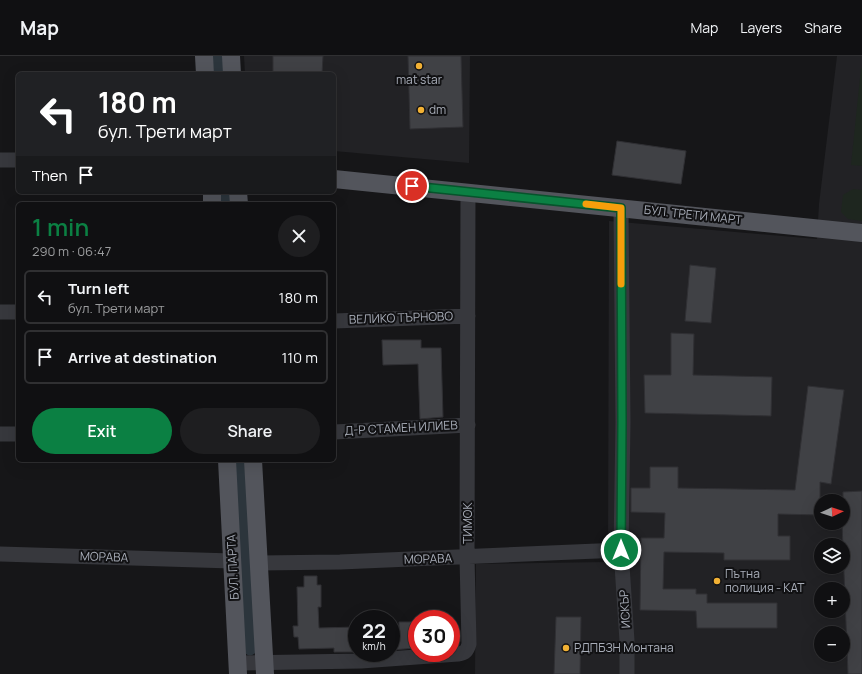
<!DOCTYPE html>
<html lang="en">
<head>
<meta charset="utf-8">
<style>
	:root { --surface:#101012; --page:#1e1e20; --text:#f1f3f6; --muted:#9c9d9f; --line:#303032; --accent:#0b8043 }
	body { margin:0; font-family:Manrope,sans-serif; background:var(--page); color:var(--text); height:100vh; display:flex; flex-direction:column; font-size:15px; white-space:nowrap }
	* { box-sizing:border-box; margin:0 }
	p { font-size:13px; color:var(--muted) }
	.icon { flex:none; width:22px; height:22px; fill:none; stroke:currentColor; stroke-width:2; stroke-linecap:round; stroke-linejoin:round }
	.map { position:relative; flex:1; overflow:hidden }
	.side { position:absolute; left:16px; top:146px; width:320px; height:260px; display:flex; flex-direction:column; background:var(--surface); border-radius:6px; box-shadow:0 4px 16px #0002,0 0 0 1px var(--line) }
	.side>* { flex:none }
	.guide { position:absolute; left:16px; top:16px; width:320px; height:122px; border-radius:6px; box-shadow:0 4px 16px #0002,0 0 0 1px var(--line); background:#202124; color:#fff; overflow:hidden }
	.needle { width:26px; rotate:86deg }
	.buttons { position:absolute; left:814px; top:438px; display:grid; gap:8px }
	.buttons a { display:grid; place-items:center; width:36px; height:36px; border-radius:50%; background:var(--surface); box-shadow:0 4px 16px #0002,0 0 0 1px var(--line); font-size:20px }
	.speed { position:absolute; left:348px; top:554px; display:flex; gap:8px; font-size:20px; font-weight:700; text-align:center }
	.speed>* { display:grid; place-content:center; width:52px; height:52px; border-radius:50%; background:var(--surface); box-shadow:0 4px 16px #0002,0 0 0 1px var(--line); line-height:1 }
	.speed small { font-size:10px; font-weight:400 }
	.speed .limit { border:6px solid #d22; background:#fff; color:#111 }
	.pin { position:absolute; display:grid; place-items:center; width:34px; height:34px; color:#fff; margin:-17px; border:2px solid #fff; border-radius:50%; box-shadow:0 1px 4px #0007 }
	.me { position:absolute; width:44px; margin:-22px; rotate:0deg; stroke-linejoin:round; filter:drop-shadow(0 0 3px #0008) }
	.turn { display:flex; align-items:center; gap:14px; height:84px; padding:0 16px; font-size:18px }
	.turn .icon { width:52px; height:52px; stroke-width:2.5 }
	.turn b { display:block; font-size:28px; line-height:34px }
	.then { display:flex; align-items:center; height:38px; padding:0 16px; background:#0003; gap:8px; font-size:15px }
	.round { display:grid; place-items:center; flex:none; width:42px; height:42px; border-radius:21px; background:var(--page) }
	.summary { display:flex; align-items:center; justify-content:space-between; height:68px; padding:0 16px }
	h1 { font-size:24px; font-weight:600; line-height:30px; color:var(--accent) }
	.action { display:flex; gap:8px; margin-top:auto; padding:8px 16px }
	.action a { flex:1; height:46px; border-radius:24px; background:var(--accent); color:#fff; font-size:16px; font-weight:600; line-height:46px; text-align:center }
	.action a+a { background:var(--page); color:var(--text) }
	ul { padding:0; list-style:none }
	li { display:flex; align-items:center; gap:12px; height:54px; margin:0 8px 6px; padding:0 8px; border:2px solid var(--line); border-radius:6px }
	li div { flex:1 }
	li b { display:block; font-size:15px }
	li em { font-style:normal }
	header { display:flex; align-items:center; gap:24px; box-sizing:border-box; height:56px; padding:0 20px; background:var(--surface); border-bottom:1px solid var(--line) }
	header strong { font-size:19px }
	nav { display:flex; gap:22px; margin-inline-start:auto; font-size:14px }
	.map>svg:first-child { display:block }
	.built { fill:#222225; fill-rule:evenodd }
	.green { fill:#1e261f }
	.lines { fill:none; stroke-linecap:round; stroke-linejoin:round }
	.canal { stroke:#2c353c; stroke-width:13 }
	.building { fill:#404145; stroke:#303034 }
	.minor { stroke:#37383d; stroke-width:15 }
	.major { stroke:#53555c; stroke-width:18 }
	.route-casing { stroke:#07532c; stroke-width:10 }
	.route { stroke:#0b8043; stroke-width:7 }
	.slow { stroke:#f59e0b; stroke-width:7 }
	.poi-dot { fill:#f2b134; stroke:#111113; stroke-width:1.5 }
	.labels { text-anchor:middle; stroke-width:4; stroke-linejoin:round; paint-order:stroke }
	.poi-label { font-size:12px; fill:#a8adb8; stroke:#111113; text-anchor:start }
	.street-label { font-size:12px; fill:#a8adb8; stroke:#111113 }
</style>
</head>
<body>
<header>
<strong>Map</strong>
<nav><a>Map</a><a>Layers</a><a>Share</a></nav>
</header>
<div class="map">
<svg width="862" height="618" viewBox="0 0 862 618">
	<rect width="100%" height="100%" fill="#161618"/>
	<path class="built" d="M 244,0 L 470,0 L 469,107 L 334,95 L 334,18 L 245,18 Z
		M 837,0 L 862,0 L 862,618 L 475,618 L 476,508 L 608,506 L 609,165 L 817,183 L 819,148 ZM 821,445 L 843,445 L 843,467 L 821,467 ZM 821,489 L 843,489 L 843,511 L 821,511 ZM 821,533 L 843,533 L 843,555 L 821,555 ZM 821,577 L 843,577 L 843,599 L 821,599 Z"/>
	<path class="green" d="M 861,12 L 862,12 L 862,110 L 851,109 Z
		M 853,133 L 862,134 L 862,165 L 848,163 L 841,156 L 843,139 Z"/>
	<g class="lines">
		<path class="canal" d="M 219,0 L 220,18
			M 225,142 L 226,148
			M 239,404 L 250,593"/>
	</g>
	<path class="building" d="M 273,0 L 323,0 L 322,18 L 273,18 Z
		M 408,0 L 461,0 L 463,71 L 410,73 Z
		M 617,85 L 686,95 L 681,128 L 612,119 Z
		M 690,209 L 716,212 L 711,267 L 685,265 Z
		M 671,277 L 694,278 L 693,319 L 772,321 L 771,360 L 645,357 L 644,319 L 671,319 Z
		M 382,284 L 421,284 L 421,292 L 441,292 L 443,361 L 420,363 L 418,308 L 383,309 Z
		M 808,330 L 844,334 L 831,428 L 820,426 L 820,459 L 778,458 L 778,480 L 790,480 L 790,504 L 724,504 L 724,497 L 664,496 L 663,533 L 696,533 L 696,538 L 707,538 L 707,547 L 777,547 L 777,572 L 697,572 L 696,555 L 640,554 L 641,482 L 664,482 L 665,457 L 631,456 L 631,432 L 650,432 L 650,411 L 678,411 L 678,432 L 795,434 Z
		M 862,435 L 862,618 L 848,618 L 842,467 L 843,467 L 843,436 Z
		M 304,520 L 317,520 L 317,529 L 321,529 L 321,551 L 318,551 L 319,572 L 357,571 L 357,596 L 334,596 L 334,592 L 299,593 L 298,581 L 294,581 L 293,570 L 298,570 L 297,531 L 304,531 Z
		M 556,561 L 581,561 L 580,618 L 554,618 Z
		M 399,566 L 417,566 L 417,592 L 391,594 L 391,574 L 399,573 Z"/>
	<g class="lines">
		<path class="minor" d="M 0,104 L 18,104
			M 621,152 L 623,366 L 621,494 L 627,585 L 627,618
			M 0,256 L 18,256
			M 334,265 L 468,260
			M 334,376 L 468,369
			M 0,378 L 18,378
			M 0,498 L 232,505
			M 259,507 L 340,506 L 621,494
			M 238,607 L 361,605 L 458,598 C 465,597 467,595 469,588 L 467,501 L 468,136"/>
		<path class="major" d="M 204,0 L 205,18
			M 231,0 L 232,18
			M 334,123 L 862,177
			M 212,136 L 212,148
			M 238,136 L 239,148
			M 227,404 L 238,618
			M 253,404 L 265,618"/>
	</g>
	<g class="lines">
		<g class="route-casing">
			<path id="route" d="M 412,130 L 621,152 L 622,366 L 621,494"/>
		</g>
		<use href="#route" class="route"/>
		<path class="slow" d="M 586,148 L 621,152 L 621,228"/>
	</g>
	<g class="poi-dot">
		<circle cx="419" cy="10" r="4"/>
		<circle cx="421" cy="54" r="4"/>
		<circle cx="717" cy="525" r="4"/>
		<circle cx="566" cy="592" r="4"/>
	</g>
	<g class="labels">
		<g class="poi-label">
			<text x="419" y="28" text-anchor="middle">mat star</text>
			<text x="429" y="58">dm</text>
			<text x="725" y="522">Пътна<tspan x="725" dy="14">полиция - КАТ</tspan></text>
			<text x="574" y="596">РДПБЗН Монтана</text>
		</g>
		<g class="street-label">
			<text transform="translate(693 159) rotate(6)" y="4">БУЛ. ТРЕТИ МАРТ</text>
			<text transform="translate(401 262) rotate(-2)" y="4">ВЕЛИКО ТЪРНОВО</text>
			<text transform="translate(401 372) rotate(-3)" y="4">Д-Р СТАМЕН ИЛИЕВ</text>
			<text transform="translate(468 467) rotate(-90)" y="4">ТИМОК</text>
			<text transform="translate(104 501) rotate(2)" y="4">МОРАВА</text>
			<text transform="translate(428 503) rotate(-2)" y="4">МОРАВА</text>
			<text transform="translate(233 511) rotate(-93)" y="4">БУЛ. ПАРТА</text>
			<text transform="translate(625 553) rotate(-94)" y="4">ИСКЪР</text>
		</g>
	</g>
</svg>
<div class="buttons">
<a><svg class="needle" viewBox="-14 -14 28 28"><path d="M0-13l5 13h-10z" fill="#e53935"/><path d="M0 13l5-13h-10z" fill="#9c9d9f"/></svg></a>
<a><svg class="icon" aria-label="layers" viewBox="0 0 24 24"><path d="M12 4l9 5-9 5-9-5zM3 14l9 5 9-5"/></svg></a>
<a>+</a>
<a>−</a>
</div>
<div class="speed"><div>22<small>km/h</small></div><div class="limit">30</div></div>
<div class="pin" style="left:412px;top:130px;background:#d93025"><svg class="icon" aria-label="arrive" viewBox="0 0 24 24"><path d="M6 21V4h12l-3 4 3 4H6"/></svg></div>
<svg class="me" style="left:621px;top:494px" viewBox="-20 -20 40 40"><circle r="17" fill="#0b8043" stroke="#fff" stroke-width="3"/><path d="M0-11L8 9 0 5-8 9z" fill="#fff"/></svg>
<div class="guide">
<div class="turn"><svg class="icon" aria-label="left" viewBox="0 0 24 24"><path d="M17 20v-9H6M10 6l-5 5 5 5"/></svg><div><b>180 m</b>бул. Трети март</div></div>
<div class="then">Then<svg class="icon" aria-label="arrive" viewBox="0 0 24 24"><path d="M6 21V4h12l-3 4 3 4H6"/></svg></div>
</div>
<section class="side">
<div class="summary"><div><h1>1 min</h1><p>290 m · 06:47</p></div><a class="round"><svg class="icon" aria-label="close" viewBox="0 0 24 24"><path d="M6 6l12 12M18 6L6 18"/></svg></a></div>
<ul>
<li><svg class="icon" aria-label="left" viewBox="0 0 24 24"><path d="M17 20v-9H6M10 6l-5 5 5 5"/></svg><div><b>Turn left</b><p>бул. Трети март</p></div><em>180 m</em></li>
<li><svg class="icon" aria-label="arrive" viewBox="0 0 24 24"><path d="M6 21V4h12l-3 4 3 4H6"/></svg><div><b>Arrive at destination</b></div><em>110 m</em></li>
</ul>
<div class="action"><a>Exit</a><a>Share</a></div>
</section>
</div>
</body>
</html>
